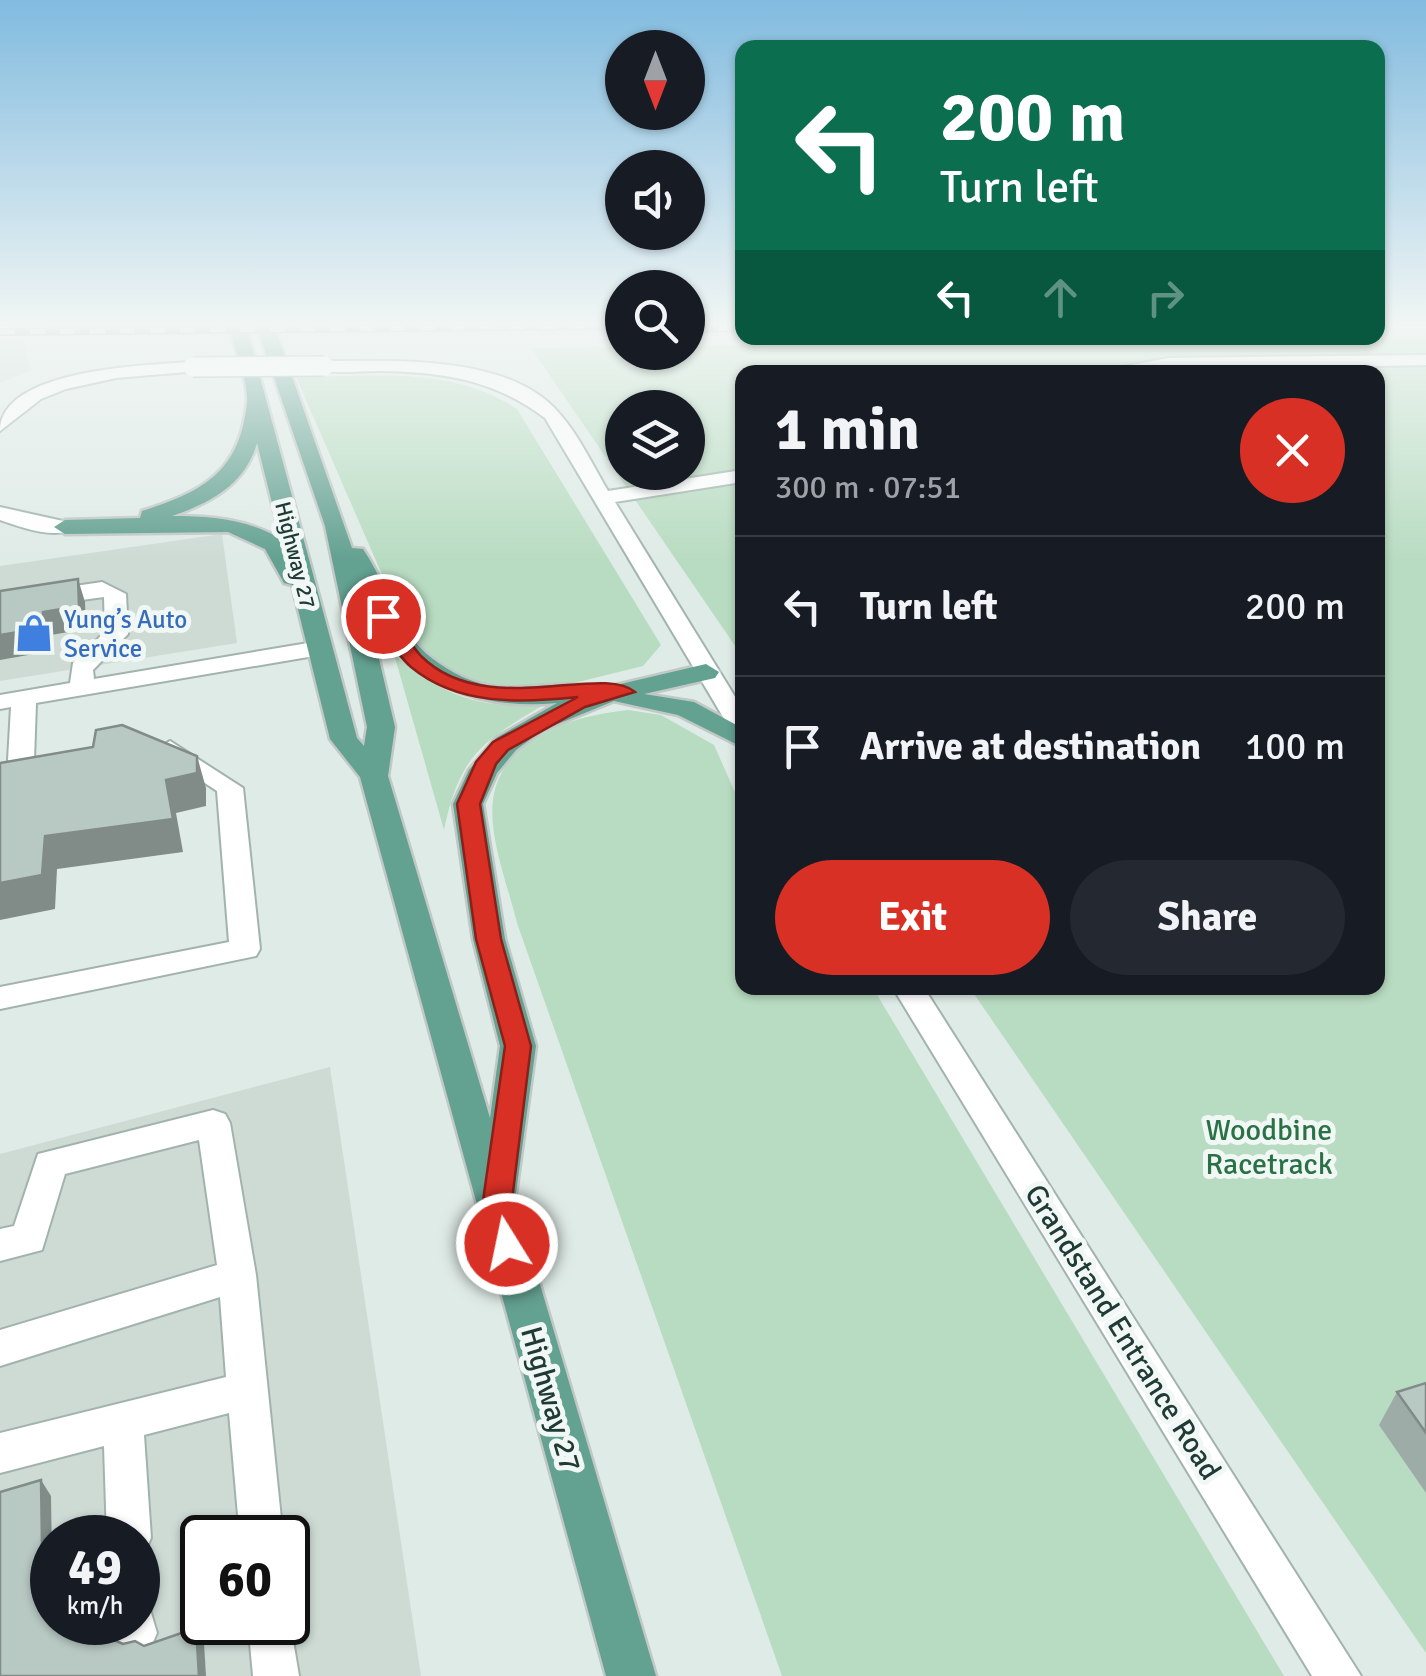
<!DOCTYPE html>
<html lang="en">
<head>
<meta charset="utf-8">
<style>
	:root { --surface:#171b24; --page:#242831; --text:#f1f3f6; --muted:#9ea1a6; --line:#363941; --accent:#d93025 }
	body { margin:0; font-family:Signika,sans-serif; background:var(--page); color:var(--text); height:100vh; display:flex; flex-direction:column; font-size:38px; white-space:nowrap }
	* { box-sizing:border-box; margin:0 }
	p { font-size:32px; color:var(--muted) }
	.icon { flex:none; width:55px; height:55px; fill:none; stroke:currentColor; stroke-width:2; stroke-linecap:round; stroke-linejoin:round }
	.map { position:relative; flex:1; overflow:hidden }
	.drawer { position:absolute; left:735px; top:365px; width:650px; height:630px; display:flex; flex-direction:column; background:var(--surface); border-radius:20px; box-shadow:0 2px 8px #0004 }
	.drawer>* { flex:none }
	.top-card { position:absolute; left:735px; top:40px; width:650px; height:305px; border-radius:20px; box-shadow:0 2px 8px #0004; background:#0b6e4f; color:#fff; overflow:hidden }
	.needle { width:65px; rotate:180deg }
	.buttons { position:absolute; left:605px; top:30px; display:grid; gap:20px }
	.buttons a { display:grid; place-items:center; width:100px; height:100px; border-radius:50%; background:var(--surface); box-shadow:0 2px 8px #0004; font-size:50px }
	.speed { position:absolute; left:30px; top:1515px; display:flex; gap:20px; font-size:50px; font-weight:700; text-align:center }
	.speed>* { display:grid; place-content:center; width:130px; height:130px; border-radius:50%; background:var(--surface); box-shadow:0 2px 8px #0004; line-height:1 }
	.speed small { font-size:25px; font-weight:400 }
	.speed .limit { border:5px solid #111; border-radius:15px; background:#fff; color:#111 }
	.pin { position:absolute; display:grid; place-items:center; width:85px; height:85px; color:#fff; margin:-42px; border:5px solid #fff; border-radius:50%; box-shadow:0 2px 10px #0007 }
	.me { position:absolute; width:110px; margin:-55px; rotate:350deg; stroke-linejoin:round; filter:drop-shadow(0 0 8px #0008) }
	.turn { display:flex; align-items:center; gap:35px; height:210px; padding:0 40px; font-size:45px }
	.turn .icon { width:130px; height:130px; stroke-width:2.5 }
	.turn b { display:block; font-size:70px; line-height:85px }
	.lanes { display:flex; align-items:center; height:95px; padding:0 40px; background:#0003; justify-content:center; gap:50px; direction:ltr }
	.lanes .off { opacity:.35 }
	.round { display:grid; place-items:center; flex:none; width:105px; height:105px; border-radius:52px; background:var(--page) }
	.summary { display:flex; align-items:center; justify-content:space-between; height:170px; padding:0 40px }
	h1 { font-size:60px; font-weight:800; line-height:75px }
	.action { display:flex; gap:20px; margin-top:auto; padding:20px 40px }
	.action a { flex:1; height:115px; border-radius:60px; background:var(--accent); color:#fff; font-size:40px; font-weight:800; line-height:115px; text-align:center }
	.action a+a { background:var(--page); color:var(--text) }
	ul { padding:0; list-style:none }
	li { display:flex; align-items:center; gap:30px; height:140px; padding:0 40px; border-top:2px solid var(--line) }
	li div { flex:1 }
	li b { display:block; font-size:38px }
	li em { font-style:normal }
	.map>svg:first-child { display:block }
	.built { fill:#cedbd5; fill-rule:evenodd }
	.green { fill:#b8dcc1; fill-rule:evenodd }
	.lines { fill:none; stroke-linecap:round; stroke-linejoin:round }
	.minor-casing { stroke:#a2b3ad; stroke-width:4 }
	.major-casing { stroke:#c1c8c6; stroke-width:5 }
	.minor { fill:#fff; fill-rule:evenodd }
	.major { fill:#63a191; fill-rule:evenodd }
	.rail-casing { stroke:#5a776f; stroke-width:8 }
	.rail { stroke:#f0f7f4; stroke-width:5; stroke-dasharray:15; stroke-linecap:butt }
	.minor-bridge-casing { stroke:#a2b3ad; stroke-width:22; stroke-linecap:butt }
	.minor-bridge { stroke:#fff; stroke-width:19 }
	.wall { fill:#9eaca7 }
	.shaded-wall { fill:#818c88 }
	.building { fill:#b8c8c2; stroke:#818c88; stroke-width:2.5 }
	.route { fill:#d93025; stroke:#8d1f18; stroke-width:2.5 }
	.labels { text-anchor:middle; stroke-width:10; stroke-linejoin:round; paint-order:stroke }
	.far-street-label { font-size:22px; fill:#203b34; stroke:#f0f7f4 }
	.shop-label { font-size:25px; fill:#366cbe; stroke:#f0f7f4; text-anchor:start }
	.near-park-label { font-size:30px; fill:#2a7246; stroke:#f0f7f4 }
	.near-street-label { font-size:30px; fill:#203b34; stroke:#f0f7f4 }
</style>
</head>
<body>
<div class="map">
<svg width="1426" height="1676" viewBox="0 0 1426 1676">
	<rect width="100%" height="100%" fill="#dfebe6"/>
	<path class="built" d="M 0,340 L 23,340 L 31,370 L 0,383 Z
		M 222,534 L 237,643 L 0,681 L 0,566 Z
		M 330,1067 L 421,1676 L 0,1676 L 0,1154 ZM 52,1538 L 138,1538 L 138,1622 L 52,1622 ZM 202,1538 L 288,1538 L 288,1622 L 202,1622 Z"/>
	<path class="green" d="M 1426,338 L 1426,1653 L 970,988 L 1378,988 L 1378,372 L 742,372 L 742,656 L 531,348 L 622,347 L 622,352 L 688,352 L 688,346 ZM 622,408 L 688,408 L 688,472 L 622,472 Z
		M 296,377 C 372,377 451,365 517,409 L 661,645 L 643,666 L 578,682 L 500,689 L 435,667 L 404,625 Z
		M 394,654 C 444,696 479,710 545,704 C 482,742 460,754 444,830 Z
		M 628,710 L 661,715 L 714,745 L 742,808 L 742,988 L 873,988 L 1284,1676 L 782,1676 L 517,923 C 508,885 486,832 494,794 C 507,733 576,716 628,710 Z"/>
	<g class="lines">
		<g class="minor-casing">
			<path id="minor" d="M 1426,355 L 1426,365 L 1096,372 L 1168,358 Z
				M 324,361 C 394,361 509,354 559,413 C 579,435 593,466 608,491 L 742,470 L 742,482 L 615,502 L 742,708 L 742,734 L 729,727 L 545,418 C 495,380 443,372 381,371 C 361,371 338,374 318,370 L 318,362 Z
				M 193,362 L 202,367 L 199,371 L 116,378 L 66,389 L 41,399 L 0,431 C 0,369 146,365 193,362 Z
				M 0,507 L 72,523 L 75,527 C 58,541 20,527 0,520 Z
				M 102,582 L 126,594 L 128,634 L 93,670 L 94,679 L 320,641 L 332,648 L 320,655 L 36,703 L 34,760 L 30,765 L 12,765 L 8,760 L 11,707 L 0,709 L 0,695 L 70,683 L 73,663 L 105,632 L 104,597 L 0,611 L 0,597 Z
				M 170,741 L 243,788 L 260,949 L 256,956 L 0,1009 L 0,987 L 229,942 L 217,791 L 161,754 L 157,749 Z
				M 893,988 L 924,988 L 1361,1676 L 1312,1676 Z
				M 213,1110 L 225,1114 L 230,1123 L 256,1275 L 283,1538 L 240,1538 L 229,1413 L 144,1435 L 151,1538 L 144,1553 L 138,1556 L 138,1538 L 107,1538 L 104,1446 L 0,1473 L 0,1433 L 226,1377 L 220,1297 L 0,1366 L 0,1330 L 217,1265 L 199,1140 L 65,1174 L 42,1250 L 0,1261 L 0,1229 L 14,1226 L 38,1154 Z
				M 138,1601 L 149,1606 L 157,1633 L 150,1649 L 134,1656 L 118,1649 L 111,1622 L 138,1622 Z
				M 288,1610 L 299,1676 L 253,1676 L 248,1622 L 288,1622 Z"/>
		</g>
		<g class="major-casing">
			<path id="major" d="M 228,325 L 246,325 L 357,738 L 364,746 L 367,727 L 325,526 L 256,325 L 274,325 L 352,548 L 363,549 C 389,587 395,630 433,659 C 451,673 474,684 497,687 C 519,690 582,678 595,690 L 706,664 L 719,672 L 715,678 L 644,694 L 694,702 L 742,728 L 742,747 L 678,715 L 614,701 L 543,730 L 516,750 L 497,773 L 483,804 L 505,939 L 536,1046 L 515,1200 L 656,1676 L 606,1676 L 360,777 L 330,739 L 292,585 L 284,583 L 265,549 L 228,532 L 65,534 L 54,527 L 65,520 L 140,518 L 142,511 C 205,491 240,471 247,402 C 249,385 233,343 228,325 ZM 257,443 L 281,539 C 247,519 211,516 172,516 C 210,503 245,485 257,443 ZM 367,608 C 403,682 477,711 557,703 L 496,738 L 469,770 L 453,804 L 473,939 L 500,1046 L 490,1118 L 388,776 L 395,727 Z"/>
		</g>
		<use href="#minor" class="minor"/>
		<use href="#major" class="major"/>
		<g class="rail-casing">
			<path id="rail" d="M 688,329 L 742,328
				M 0,332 L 622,326"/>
		</g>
		<use href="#rail" class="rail"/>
		<g class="minor-bridge-casing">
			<path id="minor-bridge" d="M 193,367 L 324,366"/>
		</g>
		<use href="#minor-bridge" class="minor-bridge"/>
	</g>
	<path class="wall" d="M 1426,1383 L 1426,1493 L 1379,1425 L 1397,1392 Z"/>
	<path class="shaded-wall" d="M 78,579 L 85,602 L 86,629 L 51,635 L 51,651 L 0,660 L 0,635 L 43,612 Z
		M 197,756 L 206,788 L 206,806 L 176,813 L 183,852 L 57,869 L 55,909 L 0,920 L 0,883 L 45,836 L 166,780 Z
		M 41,1480 L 51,1496 L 53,1624 L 43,1609 Z
		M 196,1628 L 204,1643 L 206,1676 L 199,1676 Z"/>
	<path class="building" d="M 78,579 L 79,606 L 43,612 L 43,628 L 0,635 L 0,591 Z
		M 122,725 L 197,756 L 197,773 L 166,780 L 173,819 L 45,836 L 42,875 L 0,883 L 0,763 L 93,747 L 96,730 Z
		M 1426,1383 L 1426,1433 L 1397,1392 Z
		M 41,1480 L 43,1609 L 52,1607 L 52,1622 L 102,1622 L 107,1637 L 123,1644 L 135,1641 L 144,1646 L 196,1628 L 199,1676 L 0,1676 L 0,1492 Z"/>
	<linearGradient id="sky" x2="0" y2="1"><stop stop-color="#81bbdf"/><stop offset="0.58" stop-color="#f1f6f4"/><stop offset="1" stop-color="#f1f6f4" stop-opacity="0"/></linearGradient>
	<rect width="1426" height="560" fill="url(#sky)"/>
	<path class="route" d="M 376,612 L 390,612 C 400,626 409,643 421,656 C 485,720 602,663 635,692 L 585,707 L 508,750 L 496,764 L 480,804 L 501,939 L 531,1046 L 511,1208 L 522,1244 L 517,1253 L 507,1257 L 496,1253 L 482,1208 L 505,1046 L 476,939 L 457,804 L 476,762 L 493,742 L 578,697 C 521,703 458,706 411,667 C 396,654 385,632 374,616 Z"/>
	<defs>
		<g id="shop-bare" transform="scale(3)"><path d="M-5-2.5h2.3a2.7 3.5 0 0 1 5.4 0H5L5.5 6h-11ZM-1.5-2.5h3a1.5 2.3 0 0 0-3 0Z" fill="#3f7fe0" stroke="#f0f7f4" stroke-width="2.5" paint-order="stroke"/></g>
	</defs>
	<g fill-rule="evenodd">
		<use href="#shop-bare" x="34" y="633"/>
	</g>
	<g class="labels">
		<g class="far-street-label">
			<text transform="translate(296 555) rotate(76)" y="8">Highway 27</text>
		</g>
		<g class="shop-label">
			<text x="64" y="628">Yung’s Auto<tspan x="64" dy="29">Service</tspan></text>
		</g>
		<g class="near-park-label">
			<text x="1269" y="1140">Woodbine<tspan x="1269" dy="34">Racetrack</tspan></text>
		</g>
		<g class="near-street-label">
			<text transform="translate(1123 1332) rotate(58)" y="10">Grandstand Entrance Road</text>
			<text transform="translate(551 1399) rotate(74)" y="10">Highway 27</text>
		</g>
	</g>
</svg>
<div class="buttons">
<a><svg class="needle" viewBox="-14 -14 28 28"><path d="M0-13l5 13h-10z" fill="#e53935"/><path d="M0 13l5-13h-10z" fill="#9ea1a6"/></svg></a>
<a><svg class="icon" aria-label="sound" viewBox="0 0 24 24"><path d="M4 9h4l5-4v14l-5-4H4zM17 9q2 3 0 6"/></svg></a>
<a><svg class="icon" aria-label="search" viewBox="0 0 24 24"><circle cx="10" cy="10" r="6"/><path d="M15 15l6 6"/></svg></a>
<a><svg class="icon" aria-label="layers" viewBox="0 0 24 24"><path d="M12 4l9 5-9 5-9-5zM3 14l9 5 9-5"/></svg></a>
</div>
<div class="speed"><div>49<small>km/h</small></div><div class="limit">60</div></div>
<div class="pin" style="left:383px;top:616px;background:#d93025"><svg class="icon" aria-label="arrive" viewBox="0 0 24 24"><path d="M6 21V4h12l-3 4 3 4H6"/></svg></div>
<svg class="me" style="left:507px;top:1244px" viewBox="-20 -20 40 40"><circle r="17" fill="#d93025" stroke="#fff" stroke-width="3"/><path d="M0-11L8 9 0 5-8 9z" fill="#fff"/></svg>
<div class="top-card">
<div class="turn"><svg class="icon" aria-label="left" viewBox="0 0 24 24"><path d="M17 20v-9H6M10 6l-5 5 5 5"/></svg><div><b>200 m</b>Turn left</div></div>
<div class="lanes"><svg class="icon" aria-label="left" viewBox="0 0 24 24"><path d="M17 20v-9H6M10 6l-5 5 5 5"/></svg><svg class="icon off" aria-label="ahead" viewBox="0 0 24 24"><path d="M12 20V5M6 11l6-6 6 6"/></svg><svg class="icon off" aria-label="right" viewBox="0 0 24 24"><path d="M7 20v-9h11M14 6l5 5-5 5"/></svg></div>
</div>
<section class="drawer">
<div class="summary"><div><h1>1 min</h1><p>300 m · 07:51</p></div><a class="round" style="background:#d93025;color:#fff"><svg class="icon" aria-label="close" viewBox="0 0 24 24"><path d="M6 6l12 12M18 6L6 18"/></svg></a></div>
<ul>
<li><svg class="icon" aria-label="left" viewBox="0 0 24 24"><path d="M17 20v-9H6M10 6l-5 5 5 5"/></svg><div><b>Turn left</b></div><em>200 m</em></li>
<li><svg class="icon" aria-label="arrive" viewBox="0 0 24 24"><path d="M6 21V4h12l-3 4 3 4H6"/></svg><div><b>Arrive at destination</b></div><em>100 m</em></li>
</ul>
<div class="action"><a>Exit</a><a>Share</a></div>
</section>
</div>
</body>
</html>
